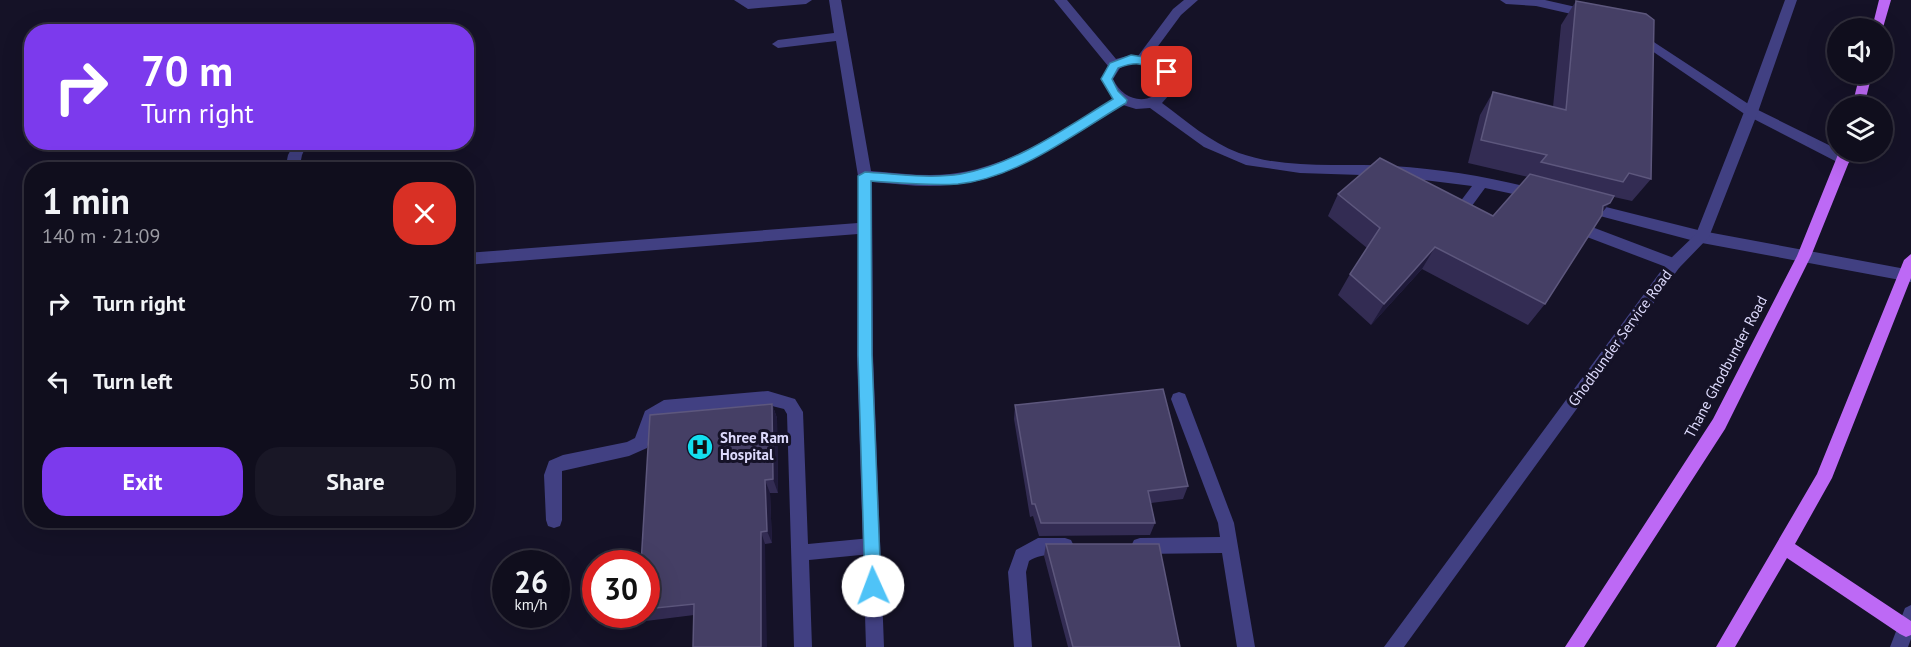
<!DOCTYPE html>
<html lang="en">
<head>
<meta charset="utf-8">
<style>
	:root { --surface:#100e1d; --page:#191726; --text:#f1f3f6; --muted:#9c9ca4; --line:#302e3b; --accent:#7c3aed }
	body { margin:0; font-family:"PT Sans",sans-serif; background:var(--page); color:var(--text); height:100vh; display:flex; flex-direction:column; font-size:22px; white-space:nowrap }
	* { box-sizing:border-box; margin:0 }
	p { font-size:20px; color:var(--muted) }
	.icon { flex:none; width:33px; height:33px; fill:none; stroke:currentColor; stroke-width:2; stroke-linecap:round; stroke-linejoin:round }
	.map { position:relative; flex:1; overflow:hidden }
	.panel { position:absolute; left:24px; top:162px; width:450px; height:366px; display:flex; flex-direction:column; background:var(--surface); border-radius:24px; box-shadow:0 6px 24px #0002,0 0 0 2px var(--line) }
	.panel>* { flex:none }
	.banner { position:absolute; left:24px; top:24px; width:450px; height:126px; border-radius:24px; box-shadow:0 6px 24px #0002,0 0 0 2px var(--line); background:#7c3aed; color:#fff; overflow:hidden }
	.tools { position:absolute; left:1827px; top:18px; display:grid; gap:12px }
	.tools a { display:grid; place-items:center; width:66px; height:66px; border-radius:50%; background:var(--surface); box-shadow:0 6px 24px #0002,0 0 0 2px var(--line); font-size:30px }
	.speed { position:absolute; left:492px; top:550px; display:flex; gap:12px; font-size:30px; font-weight:700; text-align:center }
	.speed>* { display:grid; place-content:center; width:78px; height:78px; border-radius:50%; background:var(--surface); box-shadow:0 6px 24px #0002,0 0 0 2px var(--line); line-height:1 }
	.speed small { font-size:15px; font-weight:400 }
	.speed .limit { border:9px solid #d22; background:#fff; color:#111 }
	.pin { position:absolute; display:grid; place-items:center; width:51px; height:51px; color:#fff; margin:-26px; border-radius:12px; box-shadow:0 3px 9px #0006 }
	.me { position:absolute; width:66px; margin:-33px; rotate:358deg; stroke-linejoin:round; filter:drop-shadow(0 0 4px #0008) }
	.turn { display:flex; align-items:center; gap:21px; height:126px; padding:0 18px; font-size:27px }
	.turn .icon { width:78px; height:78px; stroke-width:2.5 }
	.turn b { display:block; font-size:42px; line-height:51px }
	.round { display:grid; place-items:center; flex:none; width:63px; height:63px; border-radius:24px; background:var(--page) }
	.overview { display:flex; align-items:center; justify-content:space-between; height:102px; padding:0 18px }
	h1 { font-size:36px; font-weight:700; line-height:45px }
	.primary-button { display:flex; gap:12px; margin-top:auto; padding:12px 18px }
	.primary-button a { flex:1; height:69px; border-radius:24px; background:var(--accent); color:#fff; font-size:24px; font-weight:700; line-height:69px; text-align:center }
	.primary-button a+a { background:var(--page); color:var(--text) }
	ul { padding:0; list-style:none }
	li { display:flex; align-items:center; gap:18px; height:78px; padding:0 18px }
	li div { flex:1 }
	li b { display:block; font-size:22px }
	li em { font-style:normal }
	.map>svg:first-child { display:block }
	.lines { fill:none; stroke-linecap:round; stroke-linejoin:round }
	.service { fill:#414082; fill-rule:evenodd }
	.minor { fill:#414082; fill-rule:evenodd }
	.tertiary { fill:#414082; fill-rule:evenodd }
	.primary { fill:#bd69f5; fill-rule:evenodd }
	.wall { fill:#332c53 }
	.shaded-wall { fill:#1f1a3a }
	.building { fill:#453f65; stroke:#5d577d; stroke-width:1.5 }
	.route { fill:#4fc3f7; stroke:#337fa1; stroke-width:1.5 }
	.labels { text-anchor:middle; stroke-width:6; stroke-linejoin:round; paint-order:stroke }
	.street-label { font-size:15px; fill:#dddafc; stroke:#151227 }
	.poi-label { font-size:15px; font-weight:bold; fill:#dddafc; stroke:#151227; text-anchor:start }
</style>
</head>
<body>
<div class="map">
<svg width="1911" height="647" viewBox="0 0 1911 647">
	<rect width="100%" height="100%" fill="#151227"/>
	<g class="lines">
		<path class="service" d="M 734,0 L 812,0 L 806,4 L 748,9 Z
			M 1592,227 L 1679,260 L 1681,264 L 1679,268 L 1674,270 L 1587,237 L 1585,233 L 1587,229 Z
			M 768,391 L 795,399 L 803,412 L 808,544 L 871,538 L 877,540 L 880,546 L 877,552 L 871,554 L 809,560 L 812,647 L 794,647 L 787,414 L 784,409 L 768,405 L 667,414 L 657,420 L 647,448 L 629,456 L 562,471 L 562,520 L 560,526 L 554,528 L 548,526 L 546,520 L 544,475 L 549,461 L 563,455 L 627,442 L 635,438 L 645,411 L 664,400 Z"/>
		<path class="minor" d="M 829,0 L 841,0 L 871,171 C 897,173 924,177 950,174 C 1010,168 1063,129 1113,99 L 1101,79 L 1108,66 L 1054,0 L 1067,0 L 1116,59 L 1131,55 L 1138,56 L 1173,9 L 1184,0 L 1198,0 L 1181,15 L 1150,57 L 1156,59 L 1173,72 L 1176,87 L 1162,103 C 1186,121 1210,142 1239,153 C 1287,170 1343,163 1393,166 C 1442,169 1489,177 1536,189 L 1543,194 L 1536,199 L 1485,188 L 1466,214 L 1461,215 L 1454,210 L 1472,186 L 1392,176 L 1300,173 L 1246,165 L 1204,147 L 1150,108 L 1136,109 L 1123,105 C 1070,138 1014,178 950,185 C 924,188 898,184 872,182 L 873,355 L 884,647 L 866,647 L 857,355 L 858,234 L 466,265 L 466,253 L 858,223 L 858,176 L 836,41 L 778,48 L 772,44 L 778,40 L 834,33 ZM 1131,63 L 1149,66 L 1161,74 L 1163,87 C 1149,107 1123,101 1113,79 L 1120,68 Z
			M 1500,0 L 1545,0 L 1589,10 L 1595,14 L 1589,18 L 1536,6 L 1506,4 Z
			M 1637,31 L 1756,109 L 1849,155 L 1851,159 L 1849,163 L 1839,163 L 1746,115 L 1633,38 L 1633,32 Z
			M 295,142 L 308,142 L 302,155 L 299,170 L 285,170 L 288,155 Z
			M 1586,202 L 1702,231 L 1911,270 L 1911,282 L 1702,243 L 1581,211 L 1579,207 L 1581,203 Z
			M 1179,392 L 1185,394 L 1187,399 L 1234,523 L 1255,647 L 1237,647 L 1222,553 L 1140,554 L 1134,552 L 1131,546 L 1134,540 L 1140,538 L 1220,537 L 1218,523 L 1171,399 L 1173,394 Z
			M 1038,538 L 1065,538 L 1071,540 L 1074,546 L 1071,552 C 1055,558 1045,551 1029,561 L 1026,572 L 1032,647 L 1014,647 L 1008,572 L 1016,550 Z"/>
		<path class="tertiary" d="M 1785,0 L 1797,0 L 1758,112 L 1709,237 L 1679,268 L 1404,647 L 1384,647 L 1669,260 L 1696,234 L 1744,112 Z
			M 1911,605 L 1911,639 L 1908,647 L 1890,647 L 1905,608 Z"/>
		<path class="primary" d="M 1879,0 L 1891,0 L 1882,31 L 1882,28 L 1872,28 Z
			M 1860,74 L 1872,74 L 1864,106 L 1852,106 Z
			M 1839,152 L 1853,152 L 1811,256 L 1725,429 L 1584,647 L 1565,647 L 1713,419 L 1797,256 Z
			M 1911,254 L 1911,278 L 1832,478 L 1795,544 L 1911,621 L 1911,635 L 1906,637 L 1900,634 L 1787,558 L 1735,647 L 1716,647 L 1817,474 L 1904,260 Z"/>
	</g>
	<path class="wall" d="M 1576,1 L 1651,179 L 1632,201 L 1614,197 L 1602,212 L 1545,304 L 1528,325 L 1422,269 L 1371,325 L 1338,295 L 1350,274 L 1367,248 L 1328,216 L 1338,194 L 1493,216 L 1528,177 L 1468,163 L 1480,115 L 1493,92 L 1553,107 L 1561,25 Z
		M 772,404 L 777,418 L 778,493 L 770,493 L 772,543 L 765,544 L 694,615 L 646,621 L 642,615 L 646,615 L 646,564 Z
		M 1015,405 L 1188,486 L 1183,499 L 1151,503 L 1155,523 L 1150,535 L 1039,536 L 1033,516 L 1030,517 L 1014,419 Z
		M 1046,544 L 1180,647 L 1068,647 L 1044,556 Z"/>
	<path class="shaded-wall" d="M 1610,203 L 1592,225 L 1603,206 Z
		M 1435,247 L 1422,269 L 1371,325 L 1384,304 Z
		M 772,404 L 777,418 L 778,493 L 773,479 Z
		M 765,480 L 770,493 L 772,543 L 767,531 Z
		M 761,532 L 765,544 L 767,647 L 761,647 Z"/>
	<path class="building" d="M 1576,1 L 1646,14 L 1654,20 L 1651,179 L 1629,173 L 1623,182 L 1541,162 L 1547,155 L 1481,140 L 1493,92 L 1566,110 Z
		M 1380,158 L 1493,216 L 1530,174 L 1614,196 L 1610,203 L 1603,206 L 1602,215 L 1545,304 L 1435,247 L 1384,304 L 1350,274 L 1380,228 L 1338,194 Z
		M 1163,389 L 1188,486 L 1148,491 L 1155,523 L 1041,523 L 1035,504 L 1032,504 L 1015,405 Z
		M 772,404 L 773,479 L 765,480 L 767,531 L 761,532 L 761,647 L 693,647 L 694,604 L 646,609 L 646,564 L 641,564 L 650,415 Z
		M 1046,544 L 1159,544 L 1180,647 L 1073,647 Z"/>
	<path class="route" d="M 1131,55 L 1156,59 L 1173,72 L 1167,76 C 1144,68 1145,58 1118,68 L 1112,79 L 1118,91 L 1127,100 L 1126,103 C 1075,133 1018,178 958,184 C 929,186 900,183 871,181 L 872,355 L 881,586 L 878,592 L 873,594 L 867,592 L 865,586 L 858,355 L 858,176 L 865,172 C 896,174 930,179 961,174 C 1016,164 1065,128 1113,99 L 1101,79 L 1110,63 Z"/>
	<defs>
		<g id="hospital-disc" transform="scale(1.35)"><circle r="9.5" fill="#13dfef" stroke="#151227"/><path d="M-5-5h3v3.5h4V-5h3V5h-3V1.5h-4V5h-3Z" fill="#111"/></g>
	</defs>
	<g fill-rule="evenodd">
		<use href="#hospital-disc" x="700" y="447"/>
	</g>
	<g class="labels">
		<g class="street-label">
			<text transform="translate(1620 338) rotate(-54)" y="5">Ghodbunder Service Road</text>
			<text transform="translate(1726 367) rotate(-62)" y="5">Thane Ghodbunder Road</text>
		</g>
		<g class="poi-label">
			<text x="720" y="443">Shree Ram<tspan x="720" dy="17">Hospital</tspan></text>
		</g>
	</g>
</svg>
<div class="tools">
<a><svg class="icon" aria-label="sound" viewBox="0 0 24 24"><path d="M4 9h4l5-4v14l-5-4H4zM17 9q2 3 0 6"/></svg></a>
<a><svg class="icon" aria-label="layers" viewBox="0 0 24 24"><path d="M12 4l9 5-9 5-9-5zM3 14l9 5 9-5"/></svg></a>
</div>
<div class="speed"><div>26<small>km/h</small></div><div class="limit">30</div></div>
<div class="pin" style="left:1167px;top:72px;background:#d93025"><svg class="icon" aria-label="arrive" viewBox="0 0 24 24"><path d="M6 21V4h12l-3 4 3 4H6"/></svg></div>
<svg class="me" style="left:873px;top:586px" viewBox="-20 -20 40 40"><circle r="19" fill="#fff"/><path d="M0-13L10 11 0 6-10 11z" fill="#4fc3f7"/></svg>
<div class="banner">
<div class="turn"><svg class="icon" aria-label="right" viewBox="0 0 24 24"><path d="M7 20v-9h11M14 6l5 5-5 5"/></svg><div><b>70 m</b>Turn right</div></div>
</div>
<section class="panel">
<div class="overview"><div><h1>1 min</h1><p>140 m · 21:09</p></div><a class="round" style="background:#d93025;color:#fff"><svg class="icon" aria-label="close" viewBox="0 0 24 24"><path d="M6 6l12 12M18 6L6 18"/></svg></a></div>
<ul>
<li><svg class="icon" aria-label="right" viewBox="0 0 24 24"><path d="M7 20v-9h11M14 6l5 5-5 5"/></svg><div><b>Turn right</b></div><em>70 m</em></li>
<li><svg class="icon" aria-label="left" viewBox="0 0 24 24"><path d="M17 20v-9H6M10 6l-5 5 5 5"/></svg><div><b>Turn left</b></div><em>50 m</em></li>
</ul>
<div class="primary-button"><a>Exit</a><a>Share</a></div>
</section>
</div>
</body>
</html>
